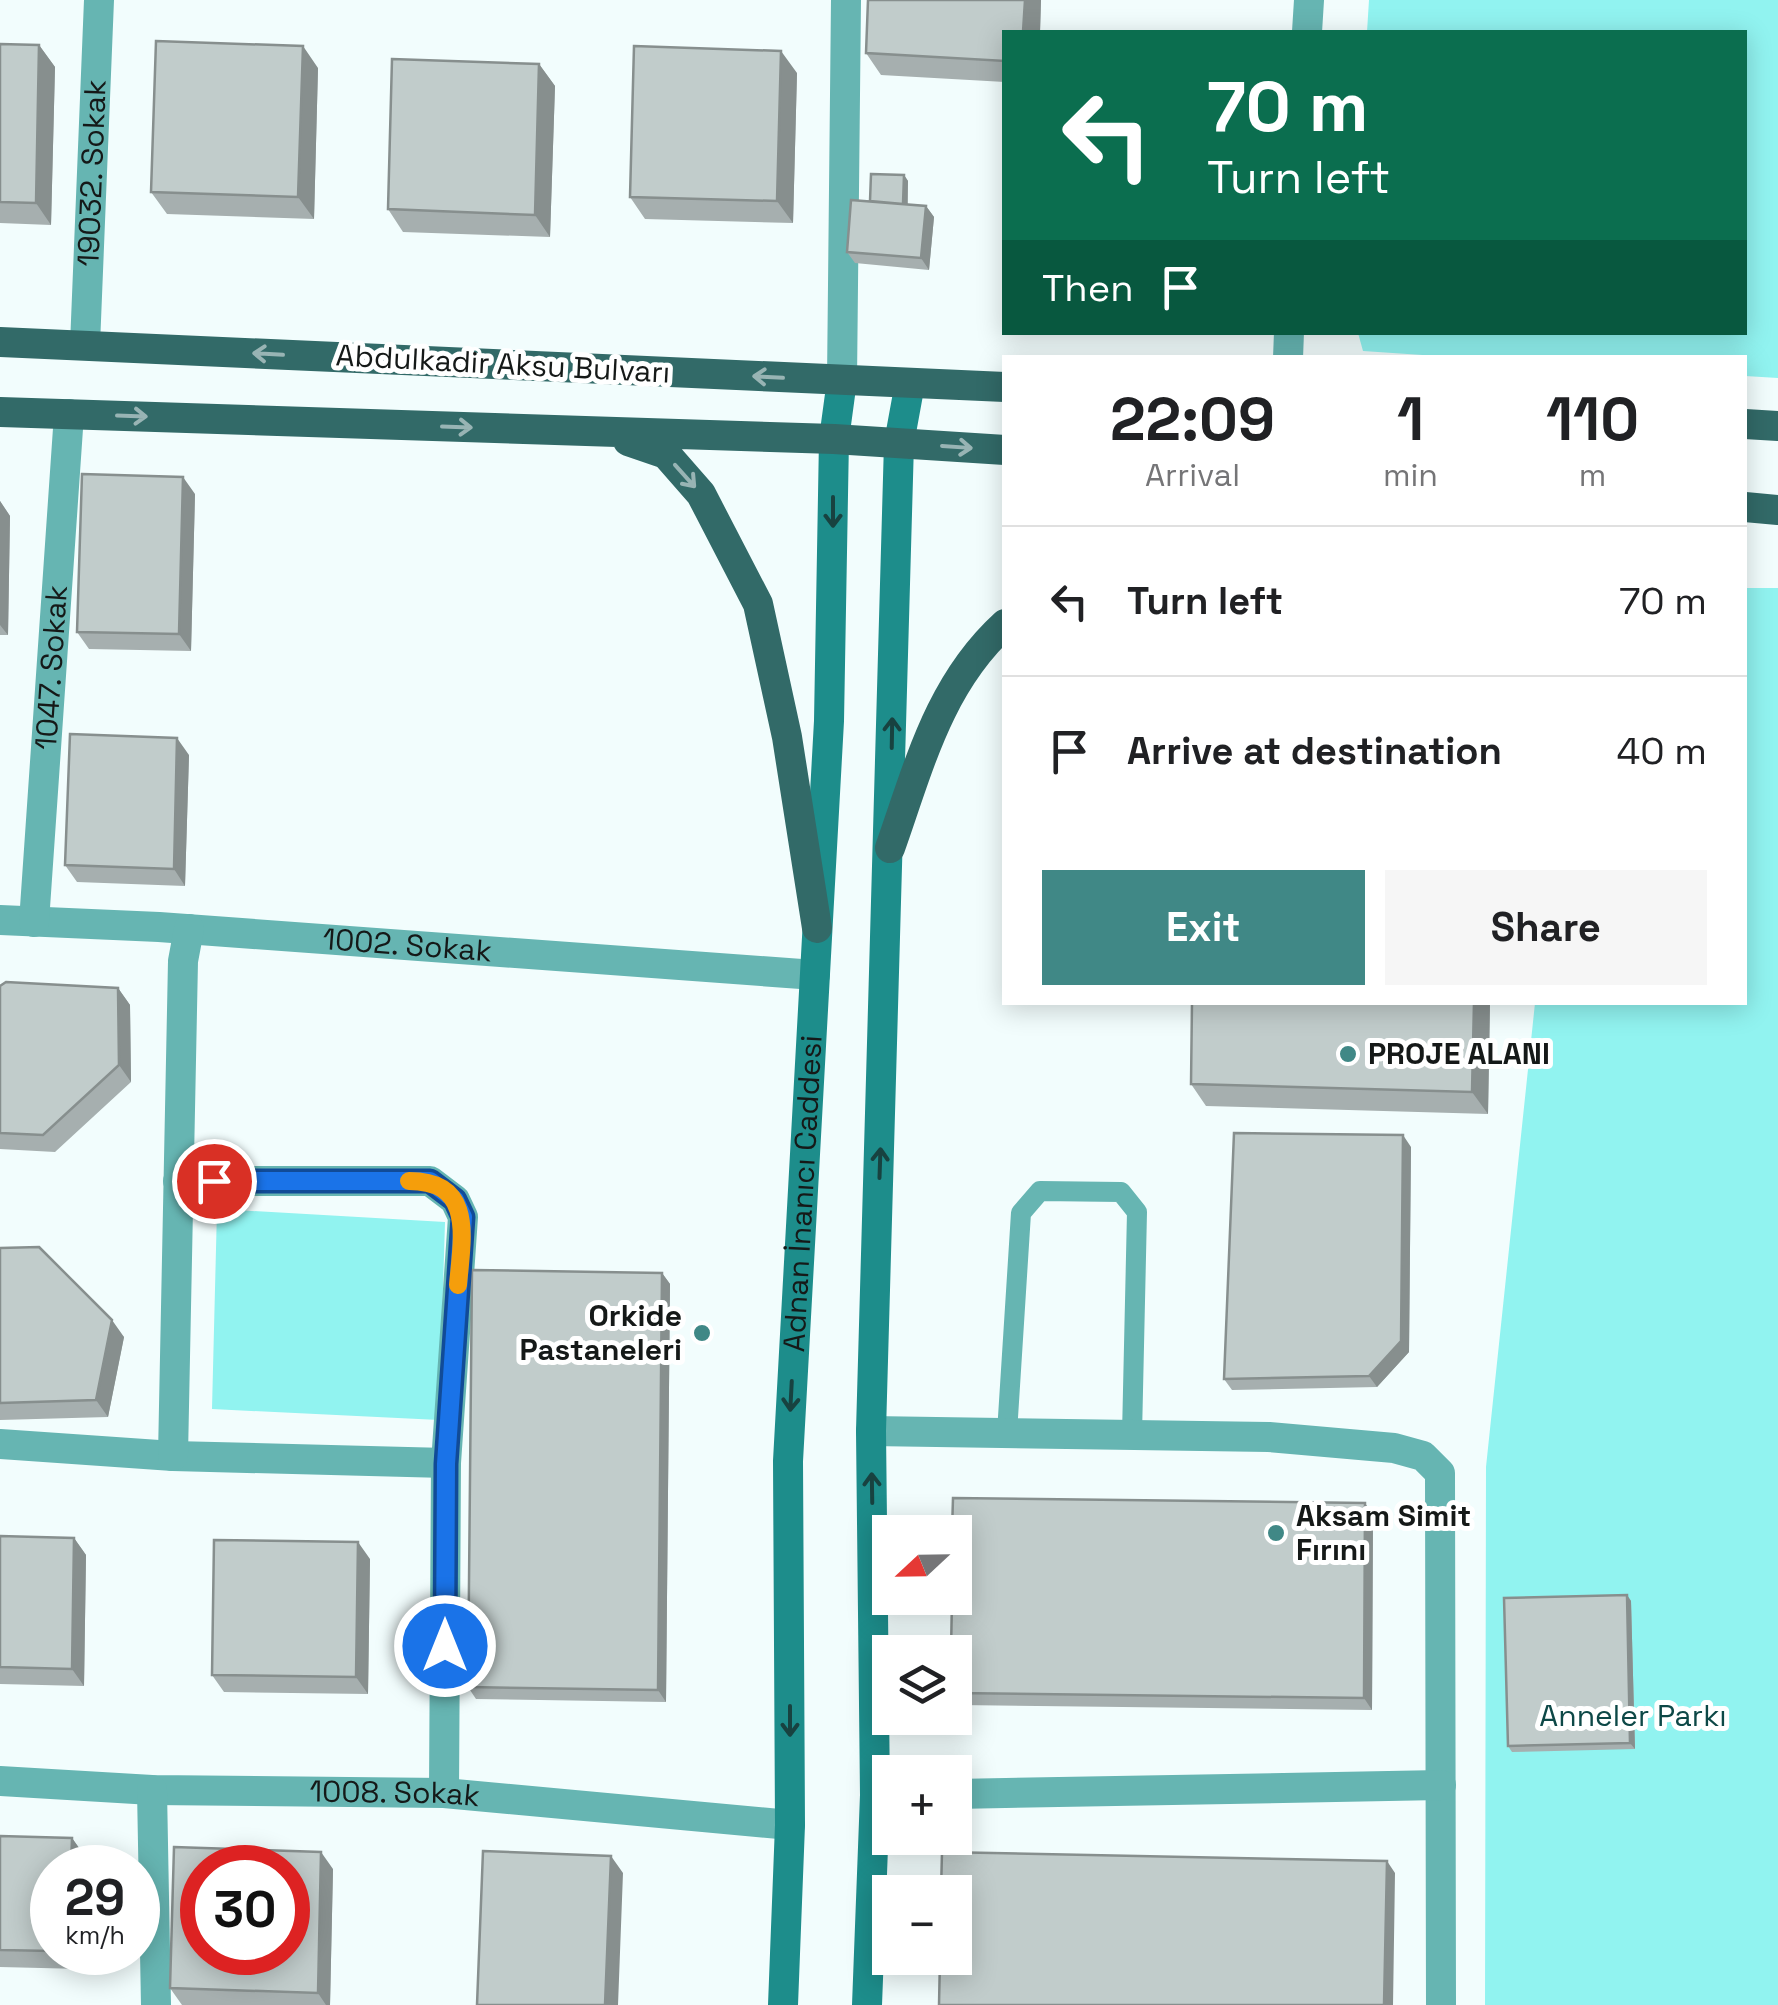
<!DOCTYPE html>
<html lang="en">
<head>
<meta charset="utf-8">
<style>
	:root { --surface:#fff; --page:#f6f6f6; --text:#202124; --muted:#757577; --line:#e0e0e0; --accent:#408886 }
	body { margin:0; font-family:"Space Grotesk",sans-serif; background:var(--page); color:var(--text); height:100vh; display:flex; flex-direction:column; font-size:38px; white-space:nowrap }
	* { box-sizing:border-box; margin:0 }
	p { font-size:32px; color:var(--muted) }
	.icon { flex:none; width:55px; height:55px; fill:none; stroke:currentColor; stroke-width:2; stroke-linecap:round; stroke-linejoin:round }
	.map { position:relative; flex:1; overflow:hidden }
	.panel { position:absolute; left:1002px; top:355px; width:745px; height:650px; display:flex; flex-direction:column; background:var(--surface); border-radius:0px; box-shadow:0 5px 25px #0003 }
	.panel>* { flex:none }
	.guide { position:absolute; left:1002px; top:30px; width:745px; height:305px; border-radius:0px; box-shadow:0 5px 25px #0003; background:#0b6e4f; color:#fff; overflow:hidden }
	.needle { width:65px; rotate:248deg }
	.tools { position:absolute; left:872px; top:1515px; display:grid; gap:20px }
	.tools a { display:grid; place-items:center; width:100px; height:100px; border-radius:0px; background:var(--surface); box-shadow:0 5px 25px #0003; font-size:50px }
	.speed { position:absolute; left:30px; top:1845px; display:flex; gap:20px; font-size:50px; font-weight:700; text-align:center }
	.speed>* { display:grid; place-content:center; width:130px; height:130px; border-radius:50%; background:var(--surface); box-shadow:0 5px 25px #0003; line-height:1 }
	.speed small { font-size:25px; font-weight:400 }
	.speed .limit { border:15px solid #d22; background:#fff; color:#111 }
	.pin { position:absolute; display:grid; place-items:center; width:85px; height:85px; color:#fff; margin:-42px; border:5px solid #fff; border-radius:50%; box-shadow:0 2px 10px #0007 }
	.me { position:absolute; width:110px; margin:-55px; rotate:0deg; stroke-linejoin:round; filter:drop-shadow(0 0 8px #0008) }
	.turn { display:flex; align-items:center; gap:35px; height:210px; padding:0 40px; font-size:45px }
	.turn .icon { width:130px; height:130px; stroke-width:2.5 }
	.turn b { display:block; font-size:70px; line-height:85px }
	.then { display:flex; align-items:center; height:95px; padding:0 40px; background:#0003; gap:20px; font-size:38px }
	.eta { display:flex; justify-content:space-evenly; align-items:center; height:170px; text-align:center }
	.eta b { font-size:60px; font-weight:600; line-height:70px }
	.action { display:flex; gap:20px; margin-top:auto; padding:20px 40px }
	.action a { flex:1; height:115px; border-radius:0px; background:var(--accent); color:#fff; font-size:40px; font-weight:600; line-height:115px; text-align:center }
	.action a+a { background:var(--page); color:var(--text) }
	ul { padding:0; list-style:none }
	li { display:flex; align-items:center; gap:30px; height:150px; padding:0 40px; border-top:2px solid var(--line) }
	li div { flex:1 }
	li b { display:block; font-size:38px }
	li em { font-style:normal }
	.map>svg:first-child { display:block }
	.green { fill:#91f3f0 }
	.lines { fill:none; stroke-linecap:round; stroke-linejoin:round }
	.lane { stroke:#66b5b2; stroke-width:20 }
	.street { stroke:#66b5b2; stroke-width:30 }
	.secondary { stroke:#1d8d8b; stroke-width:30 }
	.primary { stroke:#326a68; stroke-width:30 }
	.wall { fill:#a6afaf }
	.shaded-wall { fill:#878f8e }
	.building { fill:#c1cccb; stroke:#878f8e; stroke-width:2.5; fill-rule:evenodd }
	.oneway { stroke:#98b4b4 }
	.oneway2 { stroke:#184240 }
	.route-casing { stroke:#114b97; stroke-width:25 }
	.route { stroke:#1a73e8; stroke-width:18 }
	.slow { stroke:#f59e0b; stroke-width:18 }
	.poi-dot { fill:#408886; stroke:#fff; stroke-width:4 }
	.labels { text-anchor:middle; stroke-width:10; stroke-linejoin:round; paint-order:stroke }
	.street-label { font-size:30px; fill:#151918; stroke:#fff }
	.poi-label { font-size:30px; font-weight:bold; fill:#151918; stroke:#fff; text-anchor:start }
	.park-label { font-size:30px; fill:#0d4847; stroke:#fff }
</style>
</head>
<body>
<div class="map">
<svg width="1778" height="2005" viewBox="0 0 1778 2005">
	<rect width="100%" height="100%" fill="#f2fdfd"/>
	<path class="green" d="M 1369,0 L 1778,0 L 1778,378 L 1745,376 L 1745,358 L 1467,358 L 1363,351 L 1358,333 L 1745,332 L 1745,32 L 1367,32 Z
		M 1745,588 L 1778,588 L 1778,2005 L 1485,2005 L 1486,1467 L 1535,1003 L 1745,1002 Z
		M 217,1209 L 445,1222 L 439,1420 L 212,1409 Z"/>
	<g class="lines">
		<path class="lane" d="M 1007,1433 L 1021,1213 L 1040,1191 L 1121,1192 L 1137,1212 L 1132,1435"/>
		<g class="street">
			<path d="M 1307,32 L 1309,0"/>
			<path id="s1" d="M 85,345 L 99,0"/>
			<path d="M 1288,358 L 1289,332"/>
			<path d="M 842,380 L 846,0"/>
			<path id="s2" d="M 0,920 L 159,927 L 815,975"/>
			<path id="s3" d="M 34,922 L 69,414"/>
			<path d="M 871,1431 L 1269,1437 L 1394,1448 L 1423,1456 L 1440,1473 L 1441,2005"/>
			<path d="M 0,1444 L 173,1456 L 446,1463 L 463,1217 L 455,1200 L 430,1181 L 178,1181"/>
			<path d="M 173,1456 L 183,961 L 189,929"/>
			<path id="s4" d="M 0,1781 L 152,1790 L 444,1793 L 790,1825"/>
			<path d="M 152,1790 L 156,2005"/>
			<path d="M 444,1793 L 446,1463"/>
			<path d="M 955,1794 L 1441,1785"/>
		</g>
		<g class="secondary">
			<path id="s5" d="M 783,2005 L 790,1825 L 788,1461 L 829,721 L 834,439 L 842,380"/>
			<path d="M 867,2005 L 875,1795 L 871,1431 L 899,443 L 910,383"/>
		</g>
		<path class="primary" d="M 0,342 L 1005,387
			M 0,412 L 834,439 L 1005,450
			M 1745,424 L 1778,426
			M 628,441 L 666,454 L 701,494 L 758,604 L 787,737 L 817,928
			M 1745,507 L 1778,510
			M 890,848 C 919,766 939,684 1005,624"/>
	</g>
	<path class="wall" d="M 868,0 L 1041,0 L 1040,32 L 1005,32 L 1005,82 L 881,75 L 866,53 Z
		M 0,44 L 39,45 L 55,67 L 51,225 L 0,223 Z
		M 539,64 L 555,86 L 550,237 L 403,232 L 388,209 Z
		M 318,68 L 314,219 L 167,214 L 151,192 Z
		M 797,73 L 793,223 L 645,219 L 630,197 Z
		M 904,175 L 908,181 L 908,204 L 926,206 L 934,217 L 929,270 L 855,263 L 847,252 L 870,201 Z
		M 195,494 L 191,651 L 89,649 L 77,632 Z
		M 0,501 L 10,516 L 8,635 L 0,635 Z
		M 189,755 L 185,886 L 77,882 L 65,865 Z
		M 0,986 L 118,988 L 130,1005 L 131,1082 L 55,1152 L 0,1149 Z
		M 1490,1002 L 1488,1114 L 1206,1106 L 1191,1084 Z
		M 1411,1147 L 1409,1352 L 1377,1387 L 1232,1390 L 1224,1379 Z
		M 0,1248 L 124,1337 L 108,1417 L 0,1420 Z
		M 662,1273 L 670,1284 L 666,1702 L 476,1699 L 468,1687 Z
		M 1373,1515 L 1372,1710 L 959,1705 L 955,1699 L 955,1652 Z
		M 0,1536 L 74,1538 L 86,1555 L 84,1686 L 0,1684 Z
		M 370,1559 L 368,1694 L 224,1692 L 212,1675 Z
		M 1627,1595 L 1631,1601 L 1635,1749 L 1512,1752 L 1508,1746 Z
		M 0,1836 L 72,1838 L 84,1855 L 52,1868 L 52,1952 L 82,1952 L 82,1969 L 0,1967 Z
		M 333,1869 L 330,2005 L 182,2005 L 170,1988 Z"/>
	<path class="shaded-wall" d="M 1025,0 L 1041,0 L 1040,32 L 1023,32 Z
		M 39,45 L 55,67 L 51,225 L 36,203 Z
		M 303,46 L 318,68 L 314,219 L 298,197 Z
		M 781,51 L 797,73 L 793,223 L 777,201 Z
		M 539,64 L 555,86 L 550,237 L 535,215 Z
		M 904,175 L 908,181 L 907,211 L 903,205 Z
		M 926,206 L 934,217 L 929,270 L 921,258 Z
		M 183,477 L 195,494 L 191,651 L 179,634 Z
		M 0,501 L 10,516 L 8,635 L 0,625 Z
		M 177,738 L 189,755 L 185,886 L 174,869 Z
		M 118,988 L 130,1005 L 131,1082 L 119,1065 Z
		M 1474,1002 L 1490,1002 L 1488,1114 L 1472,1092 Z
		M 1403,1135 L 1411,1147 L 1409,1352 L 1377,1387 L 1369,1376 Z
		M 662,1273 L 670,1284 L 666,1702 L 658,1690 Z
		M 112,1320 L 124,1337 L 108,1417 L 96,1400 Z
		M 1365,1503 L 1373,1515 L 1372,1710 L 1364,1698 Z
		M 74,1538 L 86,1555 L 84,1686 L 72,1669 Z
		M 358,1542 L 370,1559 L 368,1694 L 356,1677 Z
		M 1627,1595 L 1631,1601 L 1635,1749 L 1630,1743 Z
		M 72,1838 L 84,1855 L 83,1868 L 71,1868 Z
		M 321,1852 L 333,1869 L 330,2005 L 326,2005 L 318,1993 Z
		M 611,1856 L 623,1873 L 618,2005 L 605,2005 Z
		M 1387,1861 L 1395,1873 L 1393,2005 L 1384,2005 Z
		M 70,1952 L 82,1952 L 82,1969 Z"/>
	<path class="building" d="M 868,0 L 1025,0 L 1023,32 L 1005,32 L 1005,61 L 866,53 Z
		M 156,41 L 303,46 L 298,197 L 151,192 Z
		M 0,44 L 39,45 L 36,203 L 0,202 Z
		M 634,46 L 781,51 L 777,201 L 630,197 Z
		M 392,59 L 539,64 L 535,215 L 388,209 Z
		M 871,174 L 904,175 L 903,204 L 870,201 Z
		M 851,200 L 926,206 L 921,258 L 847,252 Z
		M 82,474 L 183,477 L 179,634 L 77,632 Z
		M 70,734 L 177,738 L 174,869 L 65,865 Z
		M 6,982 L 118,988 L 119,1065 L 43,1135 L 0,1133 L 0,986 Z
		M 1192,1002 L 1474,1002 L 1472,1092 L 1191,1084 Z
		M 1234,1133 L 1403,1135 L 1401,1341 L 1369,1376 L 1224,1379 Z
		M 39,1247 L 112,1320 L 96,1400 L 0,1403 L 0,1248 Z
		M 472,1270 L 662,1273 L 658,1690 L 468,1687 Z
		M 953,1498 L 1365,1503 L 1364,1698 L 955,1693 L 955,1652 L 951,1652 L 952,1598 L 955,1598 L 955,1532 L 952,1532 Z
		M 0,1536 L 74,1538 L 72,1669 L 0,1667 Z
		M 214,1540 L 358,1542 L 356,1677 L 212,1675 Z
		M 1627,1595 L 1630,1743 L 1508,1746 L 1504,1598 Z
		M 0,1836 L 72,1838 L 71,1868 L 52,1868 L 52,1951 L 0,1950 Z
		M 174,1847 L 321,1852 L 318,1993 L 170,1988 ZM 202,1868 L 288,1868 L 288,1952 L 202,1952 Z
		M 483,1851 L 611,1856 L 605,2005 L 477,2005 Z
		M 942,1852 L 1387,1861 L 1384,2005 L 939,2005 L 940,1958 L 955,1958 L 955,1892 L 941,1892 Z"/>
	<defs><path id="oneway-shaft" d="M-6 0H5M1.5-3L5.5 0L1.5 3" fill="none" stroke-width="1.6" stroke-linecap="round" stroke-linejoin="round" transform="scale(2.5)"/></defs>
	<g class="oneway">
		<use href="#oneway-shaft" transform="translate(268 354) rotate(-177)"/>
		<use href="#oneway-shaft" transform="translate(768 377) rotate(-177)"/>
		<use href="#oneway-shaft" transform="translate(132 416) rotate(2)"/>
		<use href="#oneway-shaft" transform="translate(457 427) rotate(2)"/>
		<use href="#oneway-shaft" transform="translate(957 447) rotate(4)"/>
		<use href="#oneway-shaft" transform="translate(685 476) rotate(48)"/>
	</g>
	<g class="oneway2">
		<use href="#oneway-shaft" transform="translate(833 512) rotate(90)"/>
		<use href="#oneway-shaft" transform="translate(892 733) rotate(-89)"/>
		<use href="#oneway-shaft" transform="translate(880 1163) rotate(-88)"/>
		<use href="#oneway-shaft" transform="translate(791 1396) rotate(93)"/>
		<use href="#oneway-shaft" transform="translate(872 1488) rotate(-91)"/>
		<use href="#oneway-shaft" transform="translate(790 1721) rotate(90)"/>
	</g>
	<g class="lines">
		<g class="route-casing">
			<path id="route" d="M 214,1181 L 430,1181 L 455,1200 L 463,1217 L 446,1464 L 445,1646"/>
		</g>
		<use href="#route" class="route"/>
		<path class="slow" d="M 409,1181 C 475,1181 462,1238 458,1285"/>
	</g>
	<g class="poi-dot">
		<circle cx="1348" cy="1054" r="10"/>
		<circle cx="702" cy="1333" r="10"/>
		<circle cx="1276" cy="1533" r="10"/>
	</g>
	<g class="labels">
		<g class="street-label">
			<text dy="10" stroke="none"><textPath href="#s1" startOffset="172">19032. Sokak</textPath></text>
			<text transform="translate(503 364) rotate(3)" y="10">Abdulkadir Aksu Bulvarı</text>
			<text dy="10" stroke="none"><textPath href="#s3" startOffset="255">1047. Sokak</textPath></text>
			<text dy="10" stroke="none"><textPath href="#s2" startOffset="408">1002. Sokak</textPath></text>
			<text dy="10" stroke="none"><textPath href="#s5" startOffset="812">Adnan İnanıcı Caddesi</textPath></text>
			<text dy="10" stroke="none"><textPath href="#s4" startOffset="395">1008. Sokak</textPath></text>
		</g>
		<g class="poi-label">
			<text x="1368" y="1064">PROJE ALANI</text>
			<text x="682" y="1326" text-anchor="end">Orkide<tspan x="682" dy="34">Pastaneleri</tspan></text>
			<text x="1296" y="1526">Aksam Simit<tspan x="1296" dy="34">Fırını</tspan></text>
		</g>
		<g class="park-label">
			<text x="1633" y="1726">Anneler Parkı</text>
		</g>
	</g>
</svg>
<div class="tools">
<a><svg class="needle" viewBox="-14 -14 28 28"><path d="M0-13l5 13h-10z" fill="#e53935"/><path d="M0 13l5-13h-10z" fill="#757577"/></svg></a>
<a><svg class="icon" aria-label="layers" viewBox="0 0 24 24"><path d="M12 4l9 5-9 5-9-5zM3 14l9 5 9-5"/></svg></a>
<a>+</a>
<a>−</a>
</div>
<div class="speed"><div>29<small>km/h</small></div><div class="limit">30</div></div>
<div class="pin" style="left:214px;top:1181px;background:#d93025"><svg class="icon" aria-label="arrive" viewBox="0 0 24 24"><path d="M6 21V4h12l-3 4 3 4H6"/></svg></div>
<svg class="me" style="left:445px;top:1646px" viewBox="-20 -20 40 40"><circle r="17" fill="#1a73e8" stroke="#fff" stroke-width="3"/><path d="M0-11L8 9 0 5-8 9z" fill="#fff"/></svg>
<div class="guide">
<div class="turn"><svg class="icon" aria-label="left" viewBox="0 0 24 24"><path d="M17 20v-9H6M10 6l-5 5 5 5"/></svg><div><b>70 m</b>Turn left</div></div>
<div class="then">Then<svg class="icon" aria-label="arrive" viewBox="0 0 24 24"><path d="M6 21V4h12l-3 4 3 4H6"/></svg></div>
</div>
<section class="panel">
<div class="eta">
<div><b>22:09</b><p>Arrival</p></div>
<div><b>1</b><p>min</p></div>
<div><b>110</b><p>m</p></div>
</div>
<ul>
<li><svg class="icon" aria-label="left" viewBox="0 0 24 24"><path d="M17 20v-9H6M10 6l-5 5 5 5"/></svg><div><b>Turn left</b></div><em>70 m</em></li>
<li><svg class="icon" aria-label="arrive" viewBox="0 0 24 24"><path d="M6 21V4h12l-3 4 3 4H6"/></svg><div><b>Arrive at destination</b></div><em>40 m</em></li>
</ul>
<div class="action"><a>Exit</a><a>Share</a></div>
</section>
</div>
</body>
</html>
